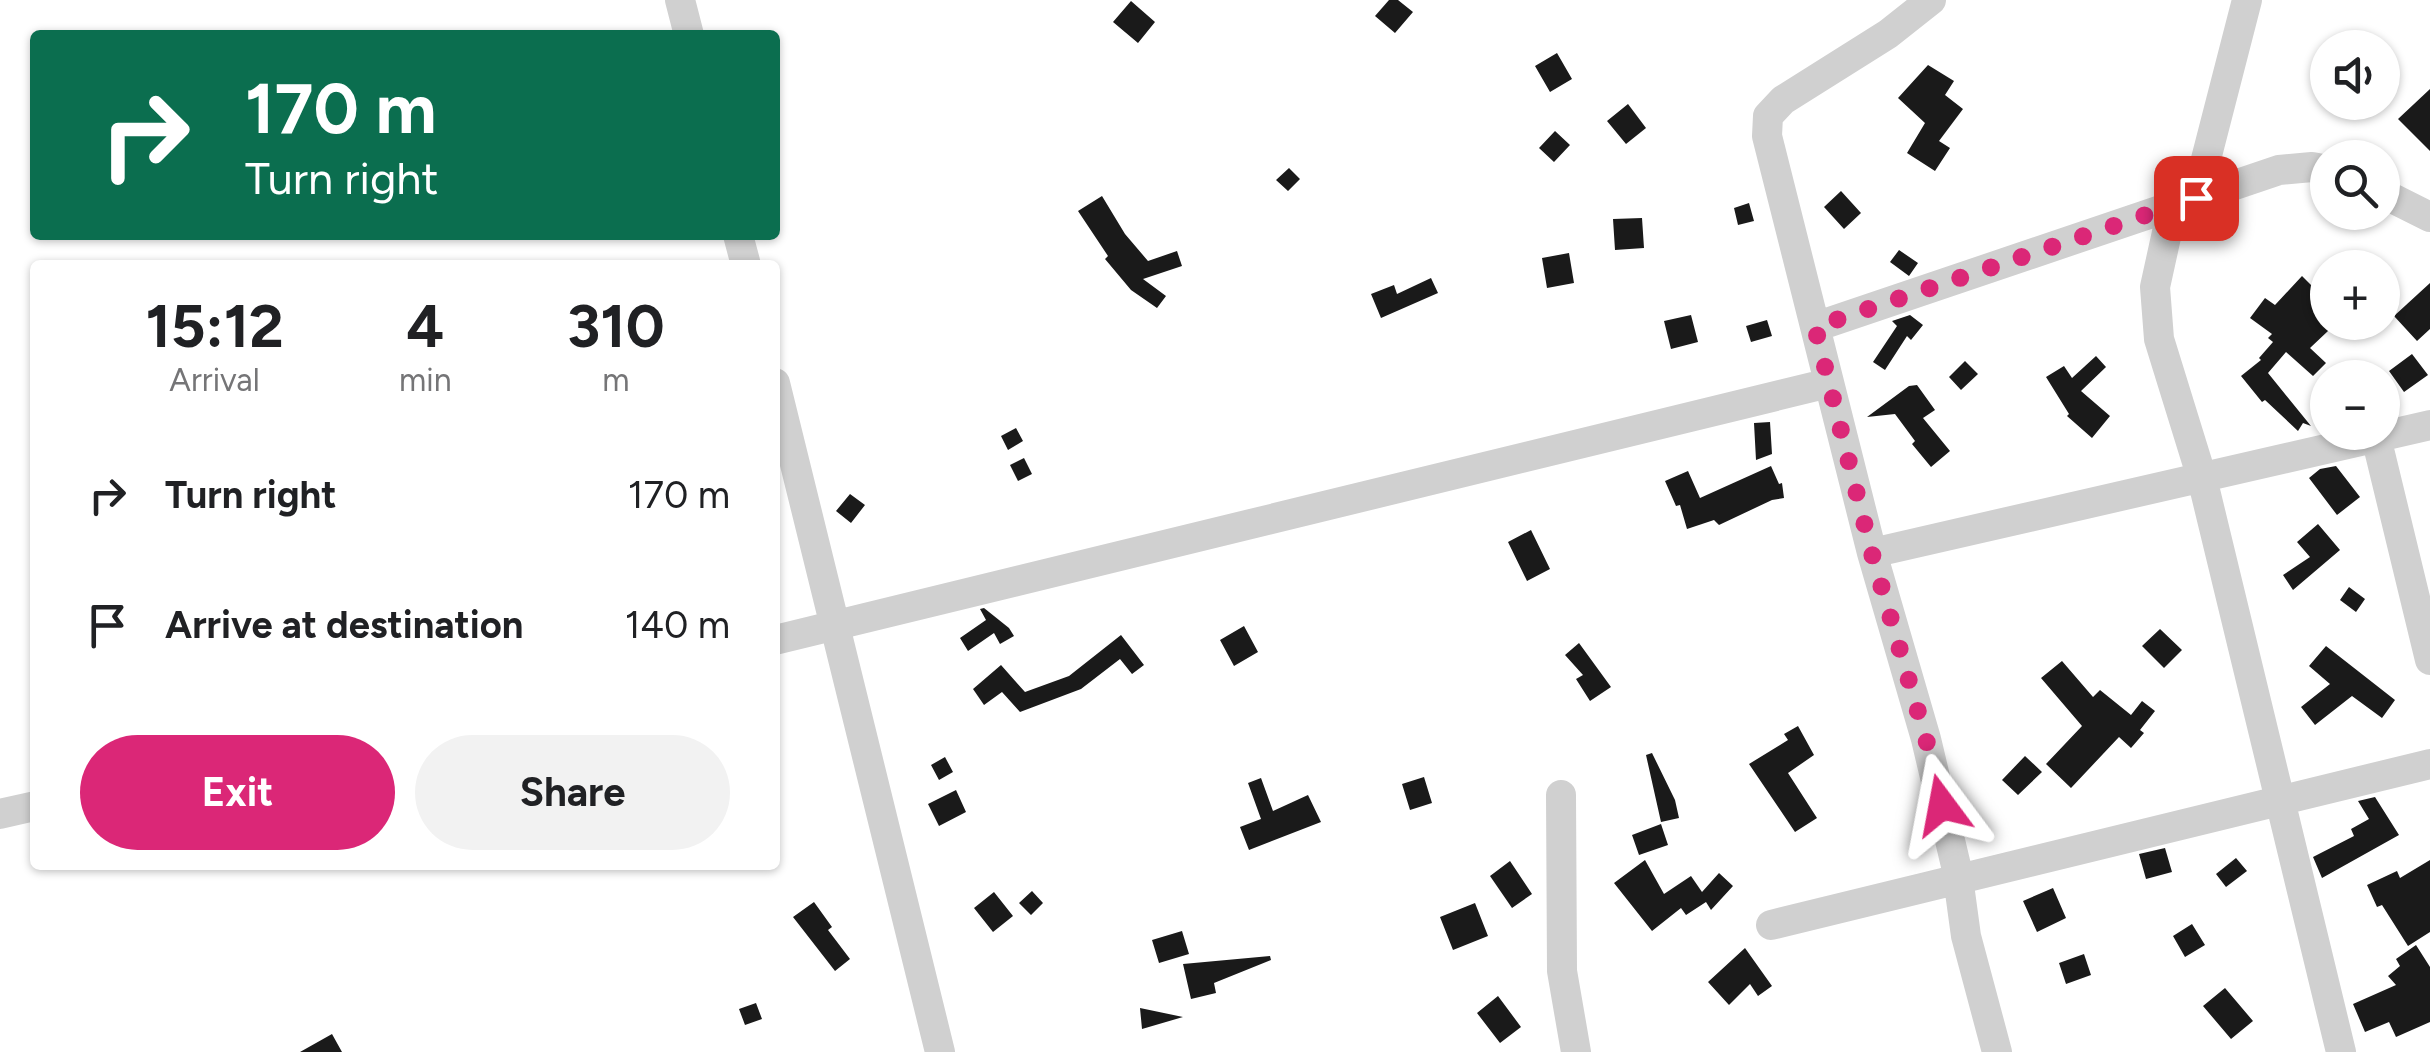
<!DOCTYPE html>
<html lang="en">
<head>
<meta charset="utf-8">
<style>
	:root { --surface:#fff; --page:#f2f2f2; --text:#202124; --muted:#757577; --accent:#db2777 }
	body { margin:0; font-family:Figtree,sans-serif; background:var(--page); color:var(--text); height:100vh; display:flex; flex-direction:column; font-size:38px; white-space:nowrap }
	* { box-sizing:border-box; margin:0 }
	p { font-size:32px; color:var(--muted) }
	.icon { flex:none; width:55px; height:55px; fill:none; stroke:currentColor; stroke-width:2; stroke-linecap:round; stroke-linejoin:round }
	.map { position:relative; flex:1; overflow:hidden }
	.panel { position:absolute; left:30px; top:260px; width:750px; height:610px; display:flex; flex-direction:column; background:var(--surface); border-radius:10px; box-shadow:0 2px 8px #0004 }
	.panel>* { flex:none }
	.banner { position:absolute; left:30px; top:30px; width:750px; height:210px; border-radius:10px; box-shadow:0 2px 8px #0004; background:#0b6e4f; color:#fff; overflow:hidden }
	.buttons { position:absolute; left:2310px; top:30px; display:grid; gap:20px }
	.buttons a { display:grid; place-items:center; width:90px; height:90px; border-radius:50%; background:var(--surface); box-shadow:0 2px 8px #0004; font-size:50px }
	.pin { position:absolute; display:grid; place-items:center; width:85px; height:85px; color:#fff; margin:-42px; border-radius:20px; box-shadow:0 5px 15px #0006 }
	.me { position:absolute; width:110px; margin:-55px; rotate:347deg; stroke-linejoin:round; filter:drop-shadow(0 0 8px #0008) }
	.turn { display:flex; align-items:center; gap:35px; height:210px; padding:0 50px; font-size:45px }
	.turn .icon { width:130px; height:130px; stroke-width:2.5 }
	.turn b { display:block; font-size:70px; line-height:85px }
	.eta { display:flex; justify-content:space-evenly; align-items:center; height:170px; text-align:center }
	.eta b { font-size:60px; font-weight:700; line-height:70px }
	.cta { display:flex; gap:20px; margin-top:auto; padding:20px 50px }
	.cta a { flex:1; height:115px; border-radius:60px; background:var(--accent); color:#fff; font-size:40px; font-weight:700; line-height:115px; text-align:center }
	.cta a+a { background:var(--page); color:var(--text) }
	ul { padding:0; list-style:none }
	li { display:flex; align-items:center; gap:30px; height:130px; padding:0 50px }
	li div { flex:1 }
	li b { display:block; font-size:38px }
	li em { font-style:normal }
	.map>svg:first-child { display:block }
	.building { fill:#1a1a1a }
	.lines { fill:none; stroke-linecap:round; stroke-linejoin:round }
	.minor { stroke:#d0d0d0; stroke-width:30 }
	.route { stroke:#db2777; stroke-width:18; stroke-dasharray:0 32.4 }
</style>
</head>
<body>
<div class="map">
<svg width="2430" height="1052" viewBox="0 0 2430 1052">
	<rect width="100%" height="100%" fill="#fff"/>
	<path class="building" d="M 1389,0 L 1398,0 L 1413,12 L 1395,33 L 1375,16 Z
		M 1131,1 L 1155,22 L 1138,43 L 1113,22 Z
		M 1557,53 L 1572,79 L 1550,92 L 1535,66 Z
		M 1928,65 L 1954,81 L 1945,95 L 1963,109 L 1939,141 L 1950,148 L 1935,171 L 1907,153 L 1925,123 L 1898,98 Z
		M 2430,89 L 2430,151 L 2398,119 Z
		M 1628,104 L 1646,128 L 1626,144 L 1607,121 Z
		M 1555,131 L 1570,145 L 1554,162 L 1539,148 Z
		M 1289,168 L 1300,179 L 1288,191 L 1276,180 Z
		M 1841,191 L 1861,213 L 1844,229 L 1824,207 Z
		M 1102,196 L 1125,234 L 1148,261 L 1177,251 L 1182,266 L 1143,279 L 1166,296 L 1157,308 L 1131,290 L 1105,259 L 1108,256 L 1078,211 Z
		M 1749,203 L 1754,221 L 1738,225 L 1734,208 Z
		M 1642,218 L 1644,248 L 1615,250 L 1613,219 Z
		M 1899,250 L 1918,263 L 1909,276 L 1890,262 Z
		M 1569,253 L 1574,283 L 1547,288 L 1542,258 Z
		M 2302,276 L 2319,293 L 2328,285 L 2328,331 L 2310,348 L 2326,363 L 2313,376 L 2286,352 L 2268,373 L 2311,426 L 2303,423 L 2298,431 L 2265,400 L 2262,402 L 2241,376 L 2261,360 L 2259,358 L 2273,342 L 2268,338 L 2272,334 L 2250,318 L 2265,298 L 2275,305 Z
		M 1431,278 L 1438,293 L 1381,318 L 1371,294 L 1394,285 L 1397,294 Z
		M 2430,283 L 2430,329 L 2417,341 L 2394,316 Z
		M 1691,315 L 1698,342 L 1671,349 L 1664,321 Z
		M 1910,315 L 1923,325 L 1911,340 L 1907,336 L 1885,370 L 1873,362 L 1897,326 L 1892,321 Z
		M 1767,320 L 1772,336 L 1751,342 L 1746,326 Z
		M 2412,354 L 2428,375 L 2404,392 L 2389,371 Z
		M 2096,356 L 2106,367 L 2081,391 L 2110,416 L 2092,438 L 2067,416 L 2069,414 L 2046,377 L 2064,366 L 2072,378 Z
		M 1965,361 L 1978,374 L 1961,390 L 1949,377 Z
		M 1917,385 L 1935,410 L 1923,418 L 1950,451 L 1931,467 L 1912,444 L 1915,441 L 1895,414 L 1867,417 L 1909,386 Z
		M 1770,422 L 1772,454 L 1756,460 L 1754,423 Z
		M 1016,428 L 1023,441 L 1008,450 L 1001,436 Z
		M 1024,458 L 1032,474 L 1018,481 L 1010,465 Z
		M 1771,466 L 1779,484 L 1782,483 L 1784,498 L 1772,500 L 1719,525 L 1714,520 L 1687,529 L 1680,505 L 1676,506 L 1665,481 L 1688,471 L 1700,498 Z
		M 2336,466 L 2360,497 L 2337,515 L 2309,478 L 2320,469 Z
		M 850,494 L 865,505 L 851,523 L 836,511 Z
		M 2318,524 L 2340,550 L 2293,590 L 2283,575 L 2310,557 L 2297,542 Z
		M 1531,530 L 1550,569 L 1527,581 L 1508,542 Z
		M 2349,587 L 2365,599 L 2356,612 L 2340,600 Z
		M 984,608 L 1009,628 L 1014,636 L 1000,644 L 994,633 L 968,651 L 960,638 L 986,620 L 980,609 Z
		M 1244,626 L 1258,652 L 1234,666 L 1220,640 Z
		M 2160,629 L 2182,650 L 2164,668 L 2142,646 Z
		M 1121,635 L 1144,665 L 1132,674 L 1120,659 L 1081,689 L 1020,712 L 1002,692 L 984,705 L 973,689 L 1001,665 L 1025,692 L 1069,676 Z
		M 1579,643 L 1611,687 L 1590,701 L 1576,679 L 1583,675 L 1565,655 Z
		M 2326,646 L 2395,700 L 2382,718 L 2352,696 L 2315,725 L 2301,707 L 2330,684 L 2309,666 Z
		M 2062,661 L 2093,697 L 2100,690 L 2131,715 L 2142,701 L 2155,711 L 2140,730 L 2144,733 L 2131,748 L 2119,737 L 2071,788 L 2046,764 L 2082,726 L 2041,678 Z
		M 1798,726 L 1814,755 L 1788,773 L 1817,818 L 1795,832 L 1749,764 L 1788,740 L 1784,734 Z
		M 1652,753 L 1675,800 L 1679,818 L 1661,822 L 1646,755 Z
		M 2025,756 L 2042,772 L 2018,795 L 2002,780 Z
		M 945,757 L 953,772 L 939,780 L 931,765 Z
		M 1424,777 L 1432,803 L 1410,810 L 1402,784 Z
		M 1261,778 L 1273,811 L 1308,795 L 1321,822 L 1249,850 L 1240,827 L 1261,819 L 1248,783 Z
		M 956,790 L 966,812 L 939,826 L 928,804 Z
		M 2375,797 L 2399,835 L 2322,878 L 2313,857 L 2354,836 L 2351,829 L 2369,819 L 2358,801 Z
		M 1661,824 L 1668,845 L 1639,855 L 1632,835 Z
		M 2165,848 L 2172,872 L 2146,879 L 2139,854 Z
		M 2236,858 L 2247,871 L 2226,887 L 2216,874 Z
		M 1645,860 L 1664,894 L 1691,876 L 1702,892 L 1719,873 L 1733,886 L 1711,910 L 1706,902 L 1686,915 L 1681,908 L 1652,931 L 1614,883 Z
		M 2430,860 L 2430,932 L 2408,946 L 2382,905 L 2377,907 L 2367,885 L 2397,871 L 2400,878 Z
		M 1510,861 L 1532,894 L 1512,908 L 1490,876 Z
		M 2053,888 L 2066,918 L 2037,932 L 2023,901 Z
		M 1032,891 L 1043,903 L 1031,915 L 1019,903 Z
		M 994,892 L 1013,916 L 993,932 L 974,908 Z
		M 814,902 L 832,927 L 828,930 L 850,959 L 835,971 L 793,917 Z
		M 1475,903 L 1488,936 L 1453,950 L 1440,917 Z
		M 2192,924 L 2205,945 L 2185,957 L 2173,936 Z
		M 1182,931 L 1189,954 L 1159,963 L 1152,940 Z
		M 2416,945 L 2430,967 L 2430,1022 L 2396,1037 L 2389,1022 L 2365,1032 L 2353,1004 L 2396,985 L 2388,976 L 2400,966 L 2396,959 Z
		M 1745,948 L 1772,986 L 1758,996 L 1750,984 L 1729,1005 L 1708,982 Z
		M 2084,954 L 2091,975 L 2066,984 L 2059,963 Z
		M 1270,956 L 1271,960 L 1214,983 L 1216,993 L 1191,999 L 1183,964 Z
		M 2225,988 L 2253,1021 L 2231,1039 L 2203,1006 Z
		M 1498,996 L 1521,1027 L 1500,1043 L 1477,1013 Z
		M 756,1003 L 762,1019 L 745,1025 L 739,1009 Z
		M 1140,1008 L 1183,1017 L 1142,1029 Z
		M 332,1034 L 342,1052 L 300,1052 Z"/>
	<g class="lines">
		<path class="minor" d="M 680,0 L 689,35
			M 1931,0 L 1888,34 L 1783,100 L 1768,116 L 1767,136 L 1872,553 L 1926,739 L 1957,870 L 1966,936 L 1997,1052
			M 2382,193 L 2430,217
			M 2196,198 L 2247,0
			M 2173,205 L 2155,287 L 2159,339 L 2202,478 L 2341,1052
			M 738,235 L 746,265
			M 1815,327 L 2279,170 L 2312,167 L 2328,170
			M 775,383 L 940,1052
			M 2376,437 L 2430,660
			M 1872,553 L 2430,425
			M 775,640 L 1829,383
			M 1561,795 L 1562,971 L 1576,1052
			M 0,814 L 35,806
			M 1771,925 L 2430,764"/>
	</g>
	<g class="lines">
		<path class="route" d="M 1942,805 L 1926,739 L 1872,554 L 1815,327 L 2196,198"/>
	</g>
</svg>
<div class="buttons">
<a><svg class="icon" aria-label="sound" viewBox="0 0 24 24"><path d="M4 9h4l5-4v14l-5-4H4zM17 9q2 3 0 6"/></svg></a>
<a><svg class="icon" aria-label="search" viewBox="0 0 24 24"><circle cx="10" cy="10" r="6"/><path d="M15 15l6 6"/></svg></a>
<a>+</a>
<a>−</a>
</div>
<div class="pin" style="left:2196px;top:198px;background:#d93025"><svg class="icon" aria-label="arrive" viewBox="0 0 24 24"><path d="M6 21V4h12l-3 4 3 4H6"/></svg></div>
<svg class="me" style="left:1942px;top:805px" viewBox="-20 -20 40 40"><path d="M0-17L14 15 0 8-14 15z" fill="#db2777" stroke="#fff" stroke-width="4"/></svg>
<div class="banner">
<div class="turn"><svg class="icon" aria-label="right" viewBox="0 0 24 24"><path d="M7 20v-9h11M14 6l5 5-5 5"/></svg><div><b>170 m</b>Turn right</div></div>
</div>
<section class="panel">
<div class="eta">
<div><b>15:12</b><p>Arrival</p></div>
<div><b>4</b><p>min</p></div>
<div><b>310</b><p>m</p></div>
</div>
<ul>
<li><svg class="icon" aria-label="right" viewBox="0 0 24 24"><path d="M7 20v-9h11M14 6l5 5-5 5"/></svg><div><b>Turn right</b></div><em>170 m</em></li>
<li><svg class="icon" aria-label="arrive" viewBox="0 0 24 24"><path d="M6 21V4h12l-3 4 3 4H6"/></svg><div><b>Arrive at destination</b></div><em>140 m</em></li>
</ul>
<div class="cta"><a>Exit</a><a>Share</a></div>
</section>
</div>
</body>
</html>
